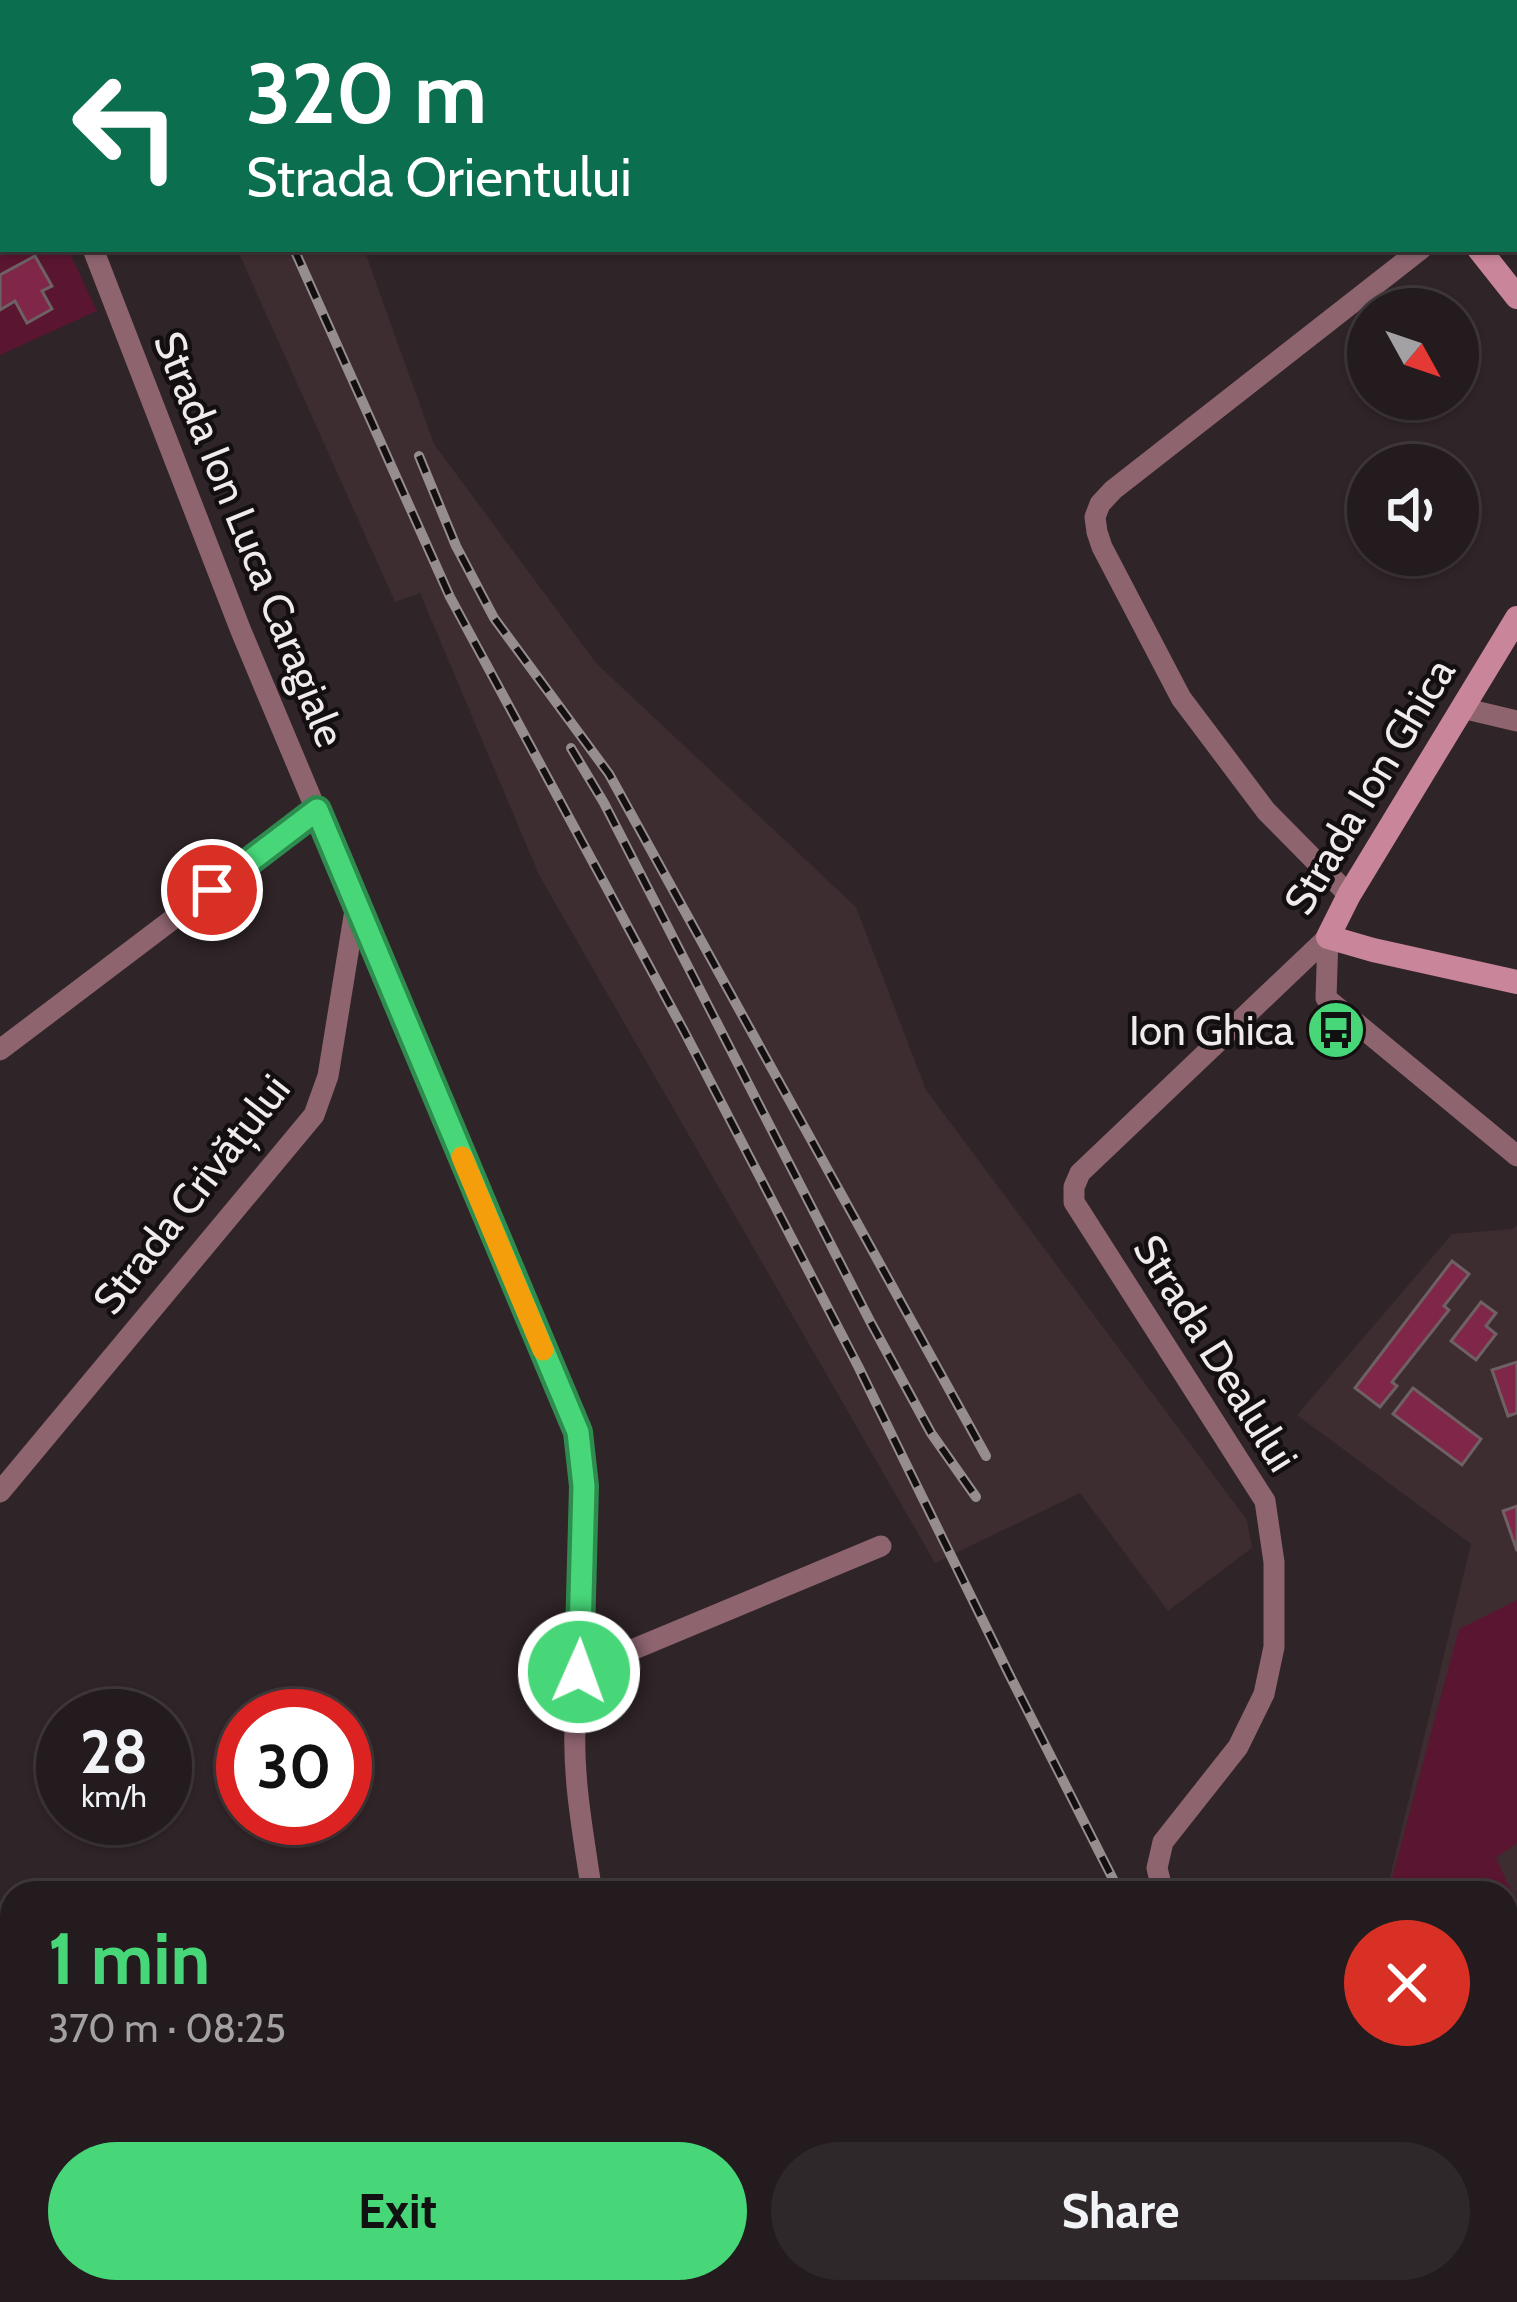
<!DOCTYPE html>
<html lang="en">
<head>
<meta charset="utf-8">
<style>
	:root { --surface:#231b1d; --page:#2f282a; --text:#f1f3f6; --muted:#a3a1a4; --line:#40393b; --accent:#47d779 }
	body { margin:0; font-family:Cabin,sans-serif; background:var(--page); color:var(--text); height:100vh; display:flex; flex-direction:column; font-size:45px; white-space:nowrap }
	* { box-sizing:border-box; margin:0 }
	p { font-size:39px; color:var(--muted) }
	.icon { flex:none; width:66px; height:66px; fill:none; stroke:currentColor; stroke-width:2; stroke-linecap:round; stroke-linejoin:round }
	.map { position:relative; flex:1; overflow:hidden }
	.drawer { position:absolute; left:0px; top:1881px; width:1518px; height:423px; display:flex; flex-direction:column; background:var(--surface); border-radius:36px 36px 0 0; box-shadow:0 3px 9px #0004,0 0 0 3px var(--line) }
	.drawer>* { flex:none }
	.hud { position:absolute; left:0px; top:0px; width:1518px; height:252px; box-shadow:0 3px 9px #0004,0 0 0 3px var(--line); background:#0b6e4f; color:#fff; overflow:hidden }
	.needle { width:78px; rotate:130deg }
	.controls { position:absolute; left:1347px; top:288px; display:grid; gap:24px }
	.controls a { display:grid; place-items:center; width:132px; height:132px; border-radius:50%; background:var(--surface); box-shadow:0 3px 9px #0004,0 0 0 3px var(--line); font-size:60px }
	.speed { position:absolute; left:36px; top:1689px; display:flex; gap:24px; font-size:60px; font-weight:700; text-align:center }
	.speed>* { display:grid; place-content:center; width:156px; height:156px; border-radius:50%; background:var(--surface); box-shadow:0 3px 9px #0004,0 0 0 3px var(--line); line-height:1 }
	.speed small { font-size:30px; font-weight:400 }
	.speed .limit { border:18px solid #d22; background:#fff; color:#111 }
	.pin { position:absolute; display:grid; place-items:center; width:102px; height:102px; color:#fff; margin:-51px; border:6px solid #fff; border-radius:50%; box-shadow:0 3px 12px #0007 }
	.me { position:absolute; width:132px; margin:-66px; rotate:2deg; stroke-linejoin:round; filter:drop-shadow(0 0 9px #0008) }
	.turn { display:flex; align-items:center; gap:42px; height:252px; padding:0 48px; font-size:54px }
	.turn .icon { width:156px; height:156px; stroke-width:2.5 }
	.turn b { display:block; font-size:84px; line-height:102px }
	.round { display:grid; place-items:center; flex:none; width:126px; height:126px; border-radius:63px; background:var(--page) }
	.headline { display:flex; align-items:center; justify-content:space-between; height:204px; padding:0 48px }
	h1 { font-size:72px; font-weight:700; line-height:90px; color:var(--accent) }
	.button { display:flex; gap:24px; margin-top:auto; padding:24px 48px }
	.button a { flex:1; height:138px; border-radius:72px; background:var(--accent); color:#111; font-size:48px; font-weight:700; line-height:138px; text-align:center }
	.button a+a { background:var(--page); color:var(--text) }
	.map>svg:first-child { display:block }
	.built { fill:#3d2c30 }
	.green { fill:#5a1530 }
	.building { fill:#802648; stroke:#6e6164; stroke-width:3 }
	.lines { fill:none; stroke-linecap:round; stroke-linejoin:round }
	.street { stroke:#8e646f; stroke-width:21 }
	.secondary { stroke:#c98599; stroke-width:24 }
	.rail-casing { stroke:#968d8f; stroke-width:10 }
	.rail { stroke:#130f10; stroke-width:6; stroke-dasharray:18; stroke-linecap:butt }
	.route-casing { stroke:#2e8c4f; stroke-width:30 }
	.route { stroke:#47d779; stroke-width:21 }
	.slow { stroke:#f59e0b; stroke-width:21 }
	.labels { text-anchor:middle; stroke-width:9; stroke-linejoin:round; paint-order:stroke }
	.street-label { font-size:42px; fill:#f1eaec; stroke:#130f10 }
	.poi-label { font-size:42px; fill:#f1eaec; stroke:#130f10; text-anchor:end }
</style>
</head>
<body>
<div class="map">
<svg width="1517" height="2302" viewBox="0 0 1517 2302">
	<rect width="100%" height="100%" fill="#2f2427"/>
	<path class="built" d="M 54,0 L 293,0 L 293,3 L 56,3 Z
		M 237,249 L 364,249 L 434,444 L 596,663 L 856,907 L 926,1090 L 1247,1520 L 1252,1548 L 1168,1611 L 1080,1493 L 935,1563 L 539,875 L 420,593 L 395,602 Z
		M 1517,1225 L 1517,2302 L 1441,2302 L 1436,2292 L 1506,2292 L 1506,1893 L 1386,1893 L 1471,1544 L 1297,1415 L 1452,1234 L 1513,1229 Z
		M 349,2292 L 782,2292 L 786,2302 L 347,2302 Z"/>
	<path class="green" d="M 0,112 L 3,113 L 3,249 L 68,249 L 97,311 L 0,355 Z
		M 1517,1600 L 1517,1843 L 1496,1858 L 1517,1904 L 1517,2302 L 1441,2302 L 1436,2292 L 1506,2292 L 1506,1893 L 1388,1893 L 1459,1629 Z"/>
	<path class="building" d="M 35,256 L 52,286 L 42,291 L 52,309 L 27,323 L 15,301 L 0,310 L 0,275 Z
		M 1452,1261 L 1469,1274 L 1444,1306 L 1449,1310 L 1392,1382 L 1397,1386 L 1380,1407 L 1355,1388 Z
		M 1481,1302 L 1496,1313 L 1486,1326 L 1496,1334 L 1476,1360 L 1451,1341 Z
		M 1517,1362 L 1517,1413 L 1508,1416 L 1492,1370 Z
		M 1413,1388 L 1481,1439 L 1462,1465 L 1393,1414 Z
		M 1517,1506 L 1517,1551 L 1503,1511 Z"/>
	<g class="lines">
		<path class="street" d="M 379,0 L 381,3
			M 1194,3 L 1201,0
			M 0,70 L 3,71
			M 93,249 L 241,631 L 577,1432 C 589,1530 578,1629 575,1728 C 573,1782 584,1839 592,1893
			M 1462,708 L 1517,721
			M 1349,895 L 1266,811 L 1181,698 L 1102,547 L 1097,532 L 1095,517 L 1100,504 L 1113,490 L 1421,249
			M 1328,937 L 1326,998 L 1517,1156
			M 0,1050 L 317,810
			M 0,1492 L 314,1115 L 328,1076 L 356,904
			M 579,1672 L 881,1546
			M 1163,1893 L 1157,1868 L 1163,1842 L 1238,1747 L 1264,1694 L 1274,1647 L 1274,1562 L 1265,1501 L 1074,1202 L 1074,1187 L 1080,1173 L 1328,937
			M 0,2124 L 12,2125
			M 641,2292 L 641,2302
			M 939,2292 L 942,2302
			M 1145,2292 L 1148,2302
			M 1369,2292 L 1374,2302"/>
		<path class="secondary" d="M 1288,0 L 1290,3
			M 1479,249 L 1517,297
			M 1517,618 L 1349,895 L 1328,937 L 1373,950 L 1517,982"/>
		<g class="rail-casing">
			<path id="rail" d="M 185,0 L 187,3
				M 206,0 L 207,3
				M 294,249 L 450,597 L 684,1031 L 858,1366 L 1008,1672 L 1120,1893
				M 419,456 L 456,546 L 494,618 L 609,774 L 986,1456
				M 571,748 L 604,803 L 871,1323 L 931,1433 L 976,1497
				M 1323,2292 L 1328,2302"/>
		</g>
		<use href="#rail" class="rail"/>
	</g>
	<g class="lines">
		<g class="route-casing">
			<path id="route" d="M 212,890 L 317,810 L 578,1432 L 584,1486 L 579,1672"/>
		</g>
		<use href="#route" class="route"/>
		<path class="slow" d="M 462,1157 L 543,1350"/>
	</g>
	<defs>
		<g id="bus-disc" transform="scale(3)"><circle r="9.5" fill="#47d779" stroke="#130f10"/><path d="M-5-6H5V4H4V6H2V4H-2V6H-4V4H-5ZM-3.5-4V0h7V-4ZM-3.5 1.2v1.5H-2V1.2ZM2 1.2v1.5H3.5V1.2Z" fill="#111"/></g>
	</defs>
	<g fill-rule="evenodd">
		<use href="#bus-disc" x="1336" y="1030"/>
	</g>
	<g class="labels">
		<g class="street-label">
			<text transform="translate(250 539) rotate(68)" y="15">Strada Ion Luca Caragiale</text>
			<text transform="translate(1369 786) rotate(-59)" y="15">Strada Ion Ghica</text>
			<text transform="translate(191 1194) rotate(-52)" y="15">Strada Crivățului</text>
			<text transform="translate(1216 1353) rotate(58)" y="15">Strada Dealului</text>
		</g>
		<g class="poi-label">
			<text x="1294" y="1045">Ion Ghica</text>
		</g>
	</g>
</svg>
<div class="controls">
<a><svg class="needle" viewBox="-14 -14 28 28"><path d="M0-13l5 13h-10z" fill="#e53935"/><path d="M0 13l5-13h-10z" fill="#a3a1a4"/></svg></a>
<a><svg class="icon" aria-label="sound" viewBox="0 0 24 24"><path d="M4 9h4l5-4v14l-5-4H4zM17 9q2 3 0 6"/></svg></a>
</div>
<div class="speed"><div>28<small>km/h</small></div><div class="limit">30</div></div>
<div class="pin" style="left:212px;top:890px;background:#d93025"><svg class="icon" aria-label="arrive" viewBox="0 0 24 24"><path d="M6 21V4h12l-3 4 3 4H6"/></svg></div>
<svg class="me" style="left:579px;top:1672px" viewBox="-20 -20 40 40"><circle r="17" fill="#47d779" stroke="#fff" stroke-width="3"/><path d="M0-11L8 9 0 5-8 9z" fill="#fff"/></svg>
<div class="hud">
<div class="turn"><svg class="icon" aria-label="left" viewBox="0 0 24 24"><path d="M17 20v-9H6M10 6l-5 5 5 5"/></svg><div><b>320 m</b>Strada Orientului</div></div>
</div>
<section class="drawer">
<div class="headline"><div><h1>1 min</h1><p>370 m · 08:25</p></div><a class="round" style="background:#d93025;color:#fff"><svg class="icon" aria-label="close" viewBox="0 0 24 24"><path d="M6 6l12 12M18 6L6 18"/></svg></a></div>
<div class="button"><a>Exit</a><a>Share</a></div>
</section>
</div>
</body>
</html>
